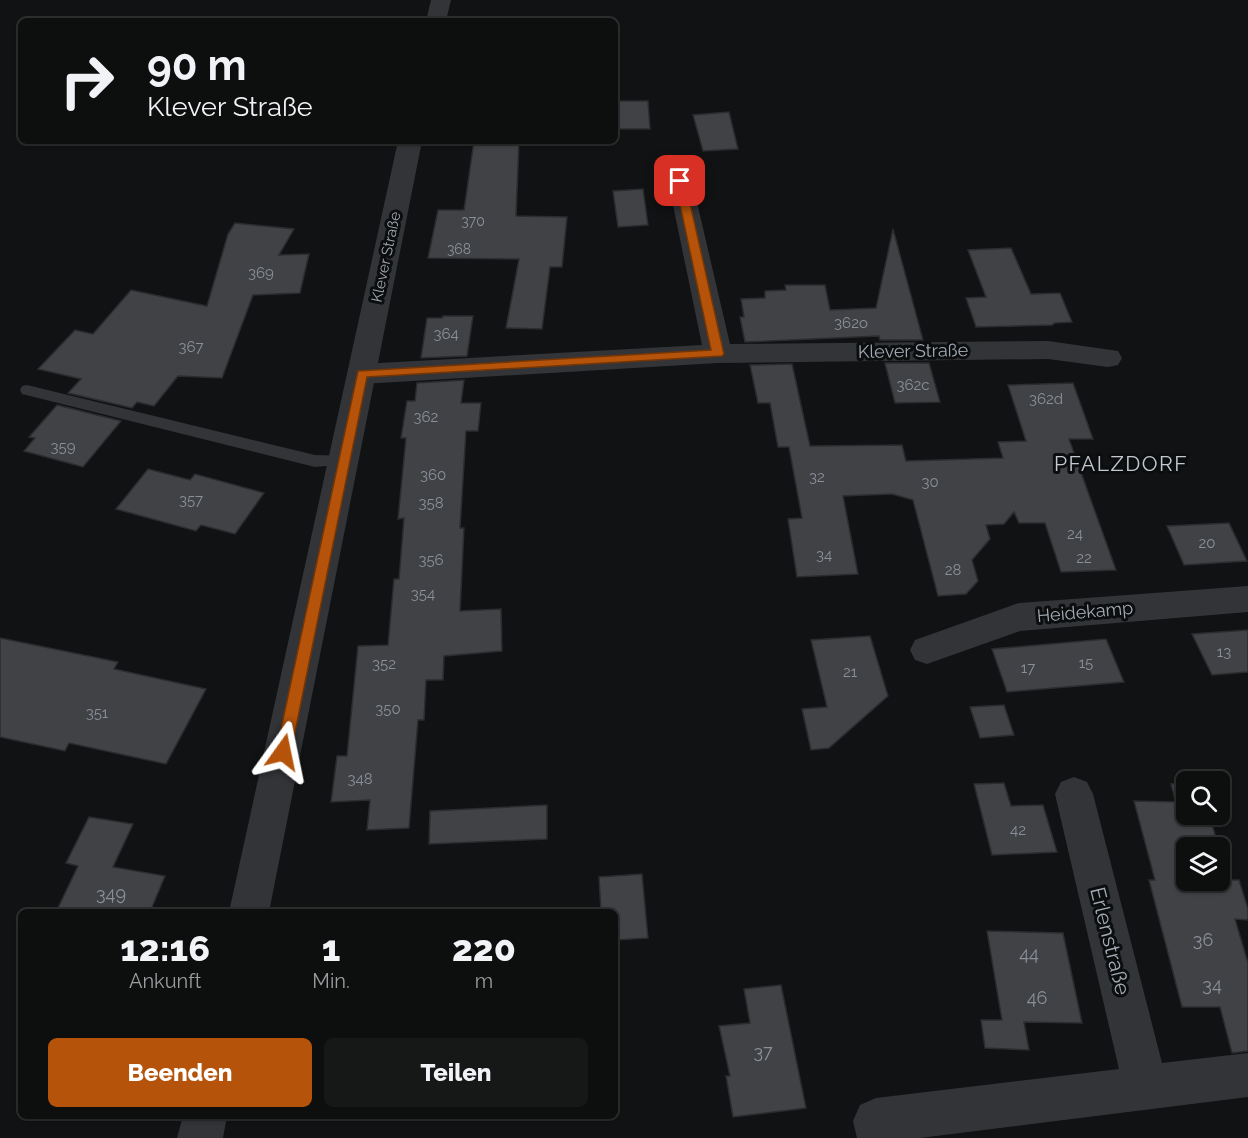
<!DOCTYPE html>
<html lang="de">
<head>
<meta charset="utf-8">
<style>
	:root { --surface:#0d0e0e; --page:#161717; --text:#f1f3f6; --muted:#9a9c9e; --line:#2d2e2e; --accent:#b45309 }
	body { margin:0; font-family:Raleway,sans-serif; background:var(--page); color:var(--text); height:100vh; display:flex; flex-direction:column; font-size:22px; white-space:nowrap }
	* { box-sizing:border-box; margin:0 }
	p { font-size:20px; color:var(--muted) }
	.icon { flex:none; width:33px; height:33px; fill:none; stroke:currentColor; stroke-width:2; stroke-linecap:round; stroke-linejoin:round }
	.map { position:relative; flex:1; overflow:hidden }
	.drawer { position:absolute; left:18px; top:909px; width:600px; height:210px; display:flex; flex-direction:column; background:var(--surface); border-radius:9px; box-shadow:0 2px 4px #0004,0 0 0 2px var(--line) }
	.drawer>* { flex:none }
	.top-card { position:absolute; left:18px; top:18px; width:600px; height:126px; border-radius:9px; box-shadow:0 2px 4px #0004,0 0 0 2px var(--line); background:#0d0e0e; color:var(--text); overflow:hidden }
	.fabs { position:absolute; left:1176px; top:771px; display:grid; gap:12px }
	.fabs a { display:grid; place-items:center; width:54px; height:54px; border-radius:9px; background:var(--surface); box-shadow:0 2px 4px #0004,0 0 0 2px var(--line); font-size:30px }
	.pin { position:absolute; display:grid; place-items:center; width:51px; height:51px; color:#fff; margin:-26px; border-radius:12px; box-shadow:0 3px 9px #0006 }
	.me { position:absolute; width:66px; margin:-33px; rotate:12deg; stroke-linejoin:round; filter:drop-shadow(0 0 4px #0008) }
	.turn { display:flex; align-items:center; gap:21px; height:126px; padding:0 30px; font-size:27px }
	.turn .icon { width:78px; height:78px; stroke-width:2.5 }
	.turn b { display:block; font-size:42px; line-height:51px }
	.eta { display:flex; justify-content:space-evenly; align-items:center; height:102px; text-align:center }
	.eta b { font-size:36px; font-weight:800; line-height:42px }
	.cta { display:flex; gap:12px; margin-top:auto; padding:12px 30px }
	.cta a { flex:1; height:69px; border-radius:9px; background:var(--accent); color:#fff; font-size:24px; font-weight:800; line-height:69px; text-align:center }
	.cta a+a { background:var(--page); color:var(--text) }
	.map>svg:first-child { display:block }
	.building { fill:#404246; stroke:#2b2c2f; stroke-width:1.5 }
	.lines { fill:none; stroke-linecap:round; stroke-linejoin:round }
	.service { fill:#323438; fill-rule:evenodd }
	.minor { fill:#323438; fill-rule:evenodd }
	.tertiary { fill:#323438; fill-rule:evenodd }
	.route { fill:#b45309; stroke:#753606; stroke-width:1.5 }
	.labels { text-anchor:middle; stroke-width:6; stroke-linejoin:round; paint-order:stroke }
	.far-number-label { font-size:14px; fill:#8a9098 }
	.far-street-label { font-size:15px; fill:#a2aab4; stroke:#0c0d0e }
	.number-label { font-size:15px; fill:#8a9098 }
	.street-label { font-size:18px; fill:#a2aab4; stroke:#0c0d0e }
	.near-number-label { font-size:18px; fill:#8a9098 }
	.quarter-label { font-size:21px; letter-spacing:1.5px; fill:#c3c8d0; stroke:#0c0d0e }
	.near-street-label { font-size:21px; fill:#a2aab4; stroke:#0c0d0e }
</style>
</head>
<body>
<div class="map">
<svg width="1248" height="1138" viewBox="0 0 1248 1138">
	<rect width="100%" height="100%" fill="#111213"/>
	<path class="building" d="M 615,101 L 648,101 L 650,129 L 615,129 Z
		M 729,112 L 738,149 L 703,151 L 693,115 Z
		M 474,141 L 519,141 L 516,216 L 567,217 L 562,267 L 550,267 L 542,329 L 506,328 L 519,259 L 428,258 L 438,210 L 464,210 Z
		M 643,189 L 648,225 L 618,227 L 613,191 Z
		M 235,223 L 294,229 L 279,255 L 309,254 L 300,293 L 253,295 L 222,378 L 178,376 L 154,406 L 137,402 L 132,408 L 68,393 L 81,379 L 38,369 L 75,330 L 93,334 L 131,290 L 207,306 L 228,234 Z
		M 893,229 L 923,340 L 880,340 L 879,336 L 745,342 L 740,317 L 744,317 L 741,299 L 765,298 L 765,291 L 786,290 L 785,285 L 825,285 L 830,310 L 876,308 Z
		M 1011,248 L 1031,294 L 1060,293 L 1072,322 L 1055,323 L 1052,325 L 976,327 L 966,298 L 986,297 L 968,250 Z
		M 443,316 L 473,316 L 467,356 L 421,358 L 427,318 L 442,318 Z
		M 885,363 L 929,363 L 940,402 L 895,403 Z
		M 792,364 L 810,446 L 902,445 L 906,461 L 1003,458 L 998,442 L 1026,441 L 1008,385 L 1073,383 L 1093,439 L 1069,439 L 1116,570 L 1061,572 L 1045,523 L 1019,523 L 1014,512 L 1004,524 L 986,525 L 990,539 L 972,560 L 978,581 L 966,594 L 938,596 L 913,500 L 892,494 L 843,496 L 858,574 L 797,577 L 788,519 L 802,518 L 789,447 L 778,447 L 770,403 L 758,403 L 750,365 Z
		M 464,380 L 461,403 L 481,403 L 478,431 L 466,431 L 460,528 L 464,528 L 460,611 L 501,609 L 502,651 L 444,656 L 443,680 L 426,680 L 424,720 L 418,720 L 409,828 L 367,830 L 370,800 L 331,802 L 337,756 L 347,756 L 358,646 L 388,645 L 394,579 L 399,579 L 404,518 L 398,519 L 406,438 L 401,438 L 407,401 L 415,401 L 417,383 Z
		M 57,405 L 121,421 L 83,467 L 24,451 L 35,438 L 29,437 Z
		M 148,469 L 190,480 L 195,474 L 264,493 L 235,534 L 201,525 L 196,531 L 116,509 Z
		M 1229,523 L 1247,561 L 1184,565 L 1167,526 Z
		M 1248,630 L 1248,672 L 1212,675 L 1192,634 Z
		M 870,636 L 888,696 L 829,748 L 811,750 L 802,709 L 827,707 L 811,640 Z
		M 0,638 L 118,662 L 114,669 L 206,689 L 166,764 L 69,743 L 65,751 L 0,737 Z
		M 1106,639 L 1124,682 L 1007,692 L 992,649 Z
		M 1004,705 L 1014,735 L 980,738 L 970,707 Z
		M 1004,783 L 1011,806 L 1043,805 L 1057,852 L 992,855 L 974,784 Z
		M 1171,784 L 1186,784 L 1186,814 L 1209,814 L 1219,848 L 1186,848 L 1186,880 L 1220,880 L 1220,851 L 1228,880 L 1239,880 L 1248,909 L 1248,920 L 1235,919 L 1248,963 L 1248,1051 L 1232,1053 L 1220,1007 L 1182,1007 L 1149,880 L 1155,880 L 1134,801 L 1176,802 Z
		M 547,805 L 547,839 L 429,844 L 430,811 Z
		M 89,817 L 133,824 L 113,867 L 165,876 L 150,912 L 56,912 L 78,866 L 66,863 Z
		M 642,874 L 648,938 L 615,940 L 615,912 L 601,912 L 599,877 Z
		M 987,931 L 1063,933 L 1082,1023 L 1024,1022 L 1029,1050 L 985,1048 L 981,1020 L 1002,1020 Z
		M 781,985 L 806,1108 L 733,1117 L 726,1076 L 730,1076 L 719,1026 L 750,1023 L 744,989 Z"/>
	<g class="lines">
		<path class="service" d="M 27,385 L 315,455 L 349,456 L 352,460 L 349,464 L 315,467 L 22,394 L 20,390 L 22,386 Z"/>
		<path class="minor" d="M 680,174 L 689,176 L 692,181 L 730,344 L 1048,341 L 1118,351 L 1122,358 L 1118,365 L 1108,367 L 1048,359 L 718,363 L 362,384 L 352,381 L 348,374 L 352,367 L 362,364 L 702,345 L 668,181 L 671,176 Z
			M 1248,586 L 1248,612 L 1020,631 L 927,664 L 915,660 L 910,650 L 915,640 L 1019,603 Z
			M 1074,777 L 1087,782 L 1093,794 L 1162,1063 L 1248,1053 L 1248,1097 L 920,1138 L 857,1138 L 853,1121 L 860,1105 L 876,1098 L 1119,1069 L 1055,794 L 1061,782 Z"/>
		<path class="tertiary" d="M 431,0 L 451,0 L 446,21 L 426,21 Z
			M 398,141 L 422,141 L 269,912 L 229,912 Z
			M 183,1116 L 227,1116 L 223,1138 L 177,1138 Z"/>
	</g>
	<path class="route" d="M 677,179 L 685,181 L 724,354 L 722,356 L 367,377 L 291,752 L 289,756 L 283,758 L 278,756 L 276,752 L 358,371 L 711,350 L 675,181 Z"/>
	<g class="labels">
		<g class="far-number-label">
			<text x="473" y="226">370</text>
			<text x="459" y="254">368</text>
		</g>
		<g class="far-street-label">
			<text transform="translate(386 257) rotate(-78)" y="5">Klever Straße</text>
		</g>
		<g class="number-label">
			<text x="261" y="278">369</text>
			<text x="851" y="328">362o</text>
			<text x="446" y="339">364</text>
			<text x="191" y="352">367</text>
			<text x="913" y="390">362c</text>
			<text x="1046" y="404">362d</text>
			<text x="426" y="422">362</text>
			<text x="63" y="452">359</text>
			<text x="433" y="480">360</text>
			<text x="817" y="482">32</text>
			<text x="930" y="487">30</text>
			<text x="191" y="505">357</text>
			<text x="431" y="508">358</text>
			<text x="1075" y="539">24</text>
			<text x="1207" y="548">20</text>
			<text x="824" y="560">34</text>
			<text x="1084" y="563">22</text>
			<text x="431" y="565">356</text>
			<text x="953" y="575">28</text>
			<text x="423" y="599">354</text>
			<text x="1224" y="657">13</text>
			<text x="1086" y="668">15</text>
			<text x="384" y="669">352</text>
			<text x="1028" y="673">17</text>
			<text x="850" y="677">21</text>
			<text x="388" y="714">350</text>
			<text x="97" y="718">351</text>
			<text x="360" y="784">348</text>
			<text x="1018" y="835">42</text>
		</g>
		<g class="street-label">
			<text transform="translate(913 351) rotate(-1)" y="6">Klever Straße</text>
			<text transform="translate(1085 612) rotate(-5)" y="6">Heidekamp</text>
		</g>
		<g class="near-number-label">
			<text x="111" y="900">349</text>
			<text x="1203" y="946">36</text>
			<text x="1029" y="960">44</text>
			<text x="1212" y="991">34</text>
			<text x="1037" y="1004">46</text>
			<text x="763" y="1058">37</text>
		</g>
		<g class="quarter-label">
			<text x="1121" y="471">PFALZDORF</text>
		</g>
		<g class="near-street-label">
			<text transform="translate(1110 941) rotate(76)" y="7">Erlenstraße</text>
		</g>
	</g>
</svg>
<div class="fabs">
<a><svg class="icon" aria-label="search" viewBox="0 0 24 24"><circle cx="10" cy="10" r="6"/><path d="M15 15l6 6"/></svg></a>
<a><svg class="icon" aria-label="layers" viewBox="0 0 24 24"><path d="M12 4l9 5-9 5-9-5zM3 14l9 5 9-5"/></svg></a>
</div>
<div class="pin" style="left:680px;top:181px;background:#d93025"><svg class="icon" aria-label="arrive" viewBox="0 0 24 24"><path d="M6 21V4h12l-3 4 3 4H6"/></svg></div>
<svg class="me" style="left:283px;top:752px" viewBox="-20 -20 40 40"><path d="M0-17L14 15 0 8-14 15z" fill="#b45309" stroke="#fff" stroke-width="4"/></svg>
<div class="top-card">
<div class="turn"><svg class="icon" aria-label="right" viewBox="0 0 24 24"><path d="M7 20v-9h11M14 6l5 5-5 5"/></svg><div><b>90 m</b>Klever Straße</div></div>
</div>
<section class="drawer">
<div class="eta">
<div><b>12:16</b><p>Ankunft</p></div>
<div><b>1</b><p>Min.</p></div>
<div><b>220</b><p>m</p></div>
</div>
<div class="cta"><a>Beenden</a><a>Teilen</a></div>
</section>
</div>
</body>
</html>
